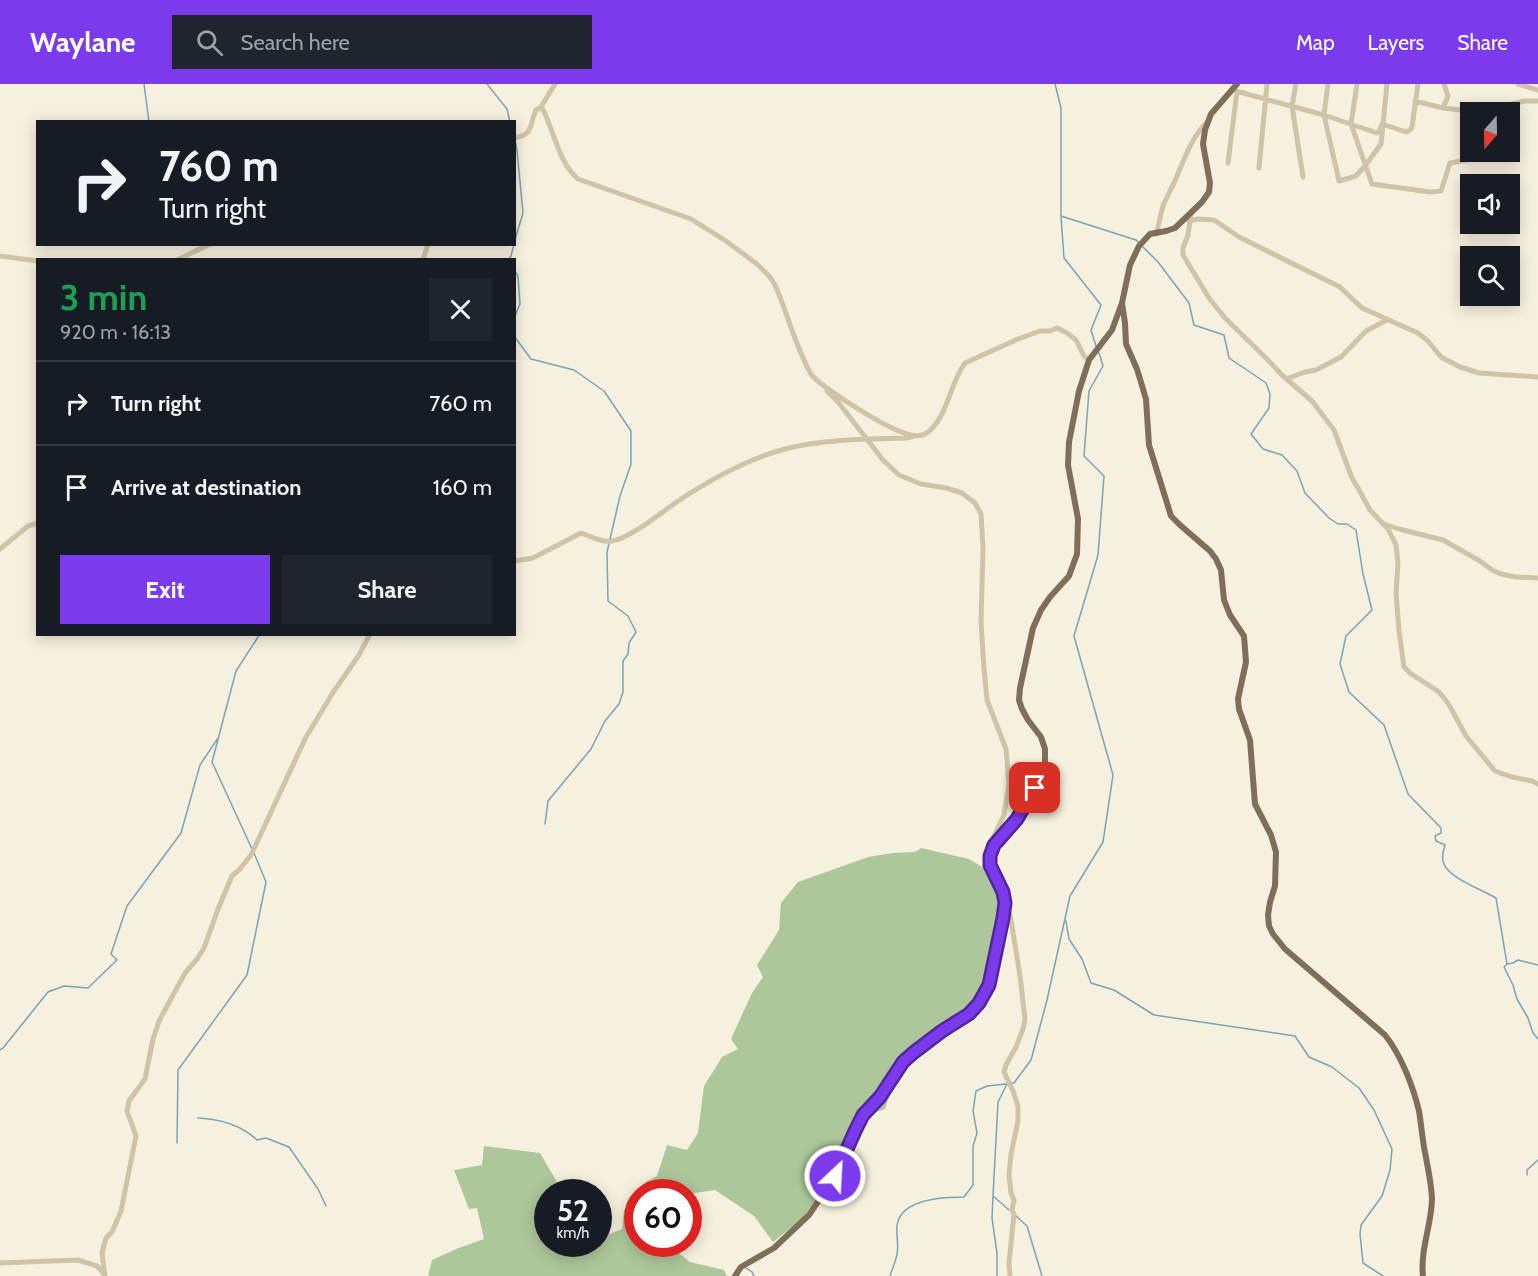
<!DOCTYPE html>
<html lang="en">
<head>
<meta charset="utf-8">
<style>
	:root { --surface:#171b24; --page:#20242c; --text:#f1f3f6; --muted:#9ea1a6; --line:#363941; --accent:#7c3aed }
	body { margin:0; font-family:Cabin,sans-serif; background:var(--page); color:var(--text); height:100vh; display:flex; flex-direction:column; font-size:22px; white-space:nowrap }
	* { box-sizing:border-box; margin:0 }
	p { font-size:20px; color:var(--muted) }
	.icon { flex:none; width:33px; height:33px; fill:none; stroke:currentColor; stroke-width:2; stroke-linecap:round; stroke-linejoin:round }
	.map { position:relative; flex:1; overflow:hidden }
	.details { position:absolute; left:36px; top:174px; width:480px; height:378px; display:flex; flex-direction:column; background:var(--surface); border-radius:0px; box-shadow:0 3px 15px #0003 }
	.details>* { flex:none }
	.guide { position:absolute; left:36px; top:36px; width:480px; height:126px; border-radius:0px; box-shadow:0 3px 15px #0003; background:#171b24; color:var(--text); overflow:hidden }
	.needle { width:39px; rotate:200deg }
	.controls { position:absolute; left:1460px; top:18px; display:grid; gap:12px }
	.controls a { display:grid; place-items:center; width:60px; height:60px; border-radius:0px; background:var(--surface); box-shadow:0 3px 15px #0003; font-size:30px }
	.speed { position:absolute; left:534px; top:1095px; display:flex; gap:12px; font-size:30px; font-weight:700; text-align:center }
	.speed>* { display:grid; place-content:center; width:78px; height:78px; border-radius:50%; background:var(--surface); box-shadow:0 3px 15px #0003; line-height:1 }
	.speed small { font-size:15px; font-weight:400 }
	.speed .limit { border:9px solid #d22; background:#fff; color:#111 }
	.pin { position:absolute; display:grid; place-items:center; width:51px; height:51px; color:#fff; margin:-26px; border-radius:12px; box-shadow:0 3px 9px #0006 }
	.me { position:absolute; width:66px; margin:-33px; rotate:25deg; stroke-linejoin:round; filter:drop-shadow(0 0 4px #0008) }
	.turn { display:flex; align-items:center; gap:21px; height:126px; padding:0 24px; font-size:27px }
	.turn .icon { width:78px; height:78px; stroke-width:2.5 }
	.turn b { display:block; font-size:42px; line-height:51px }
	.round { display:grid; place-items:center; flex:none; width:63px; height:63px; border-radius:0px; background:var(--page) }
	.head { display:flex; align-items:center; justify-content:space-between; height:102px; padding:0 24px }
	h1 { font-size:36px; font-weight:800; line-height:45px; color:#1e9e55 }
	.cta { display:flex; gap:12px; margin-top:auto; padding:12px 24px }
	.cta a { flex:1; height:69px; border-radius:0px; background:var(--accent); color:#fff; font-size:24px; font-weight:800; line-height:69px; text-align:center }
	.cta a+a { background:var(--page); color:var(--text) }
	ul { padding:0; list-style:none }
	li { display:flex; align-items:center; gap:18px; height:84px; padding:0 24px; border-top:2px solid var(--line) }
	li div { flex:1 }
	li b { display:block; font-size:22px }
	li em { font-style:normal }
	header { display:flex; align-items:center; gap:36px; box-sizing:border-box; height:84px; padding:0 30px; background:var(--accent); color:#fff }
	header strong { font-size:28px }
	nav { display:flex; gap:33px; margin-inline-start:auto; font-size:21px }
	.search { width:420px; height:54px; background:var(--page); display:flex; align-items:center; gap:15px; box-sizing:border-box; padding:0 21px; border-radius:0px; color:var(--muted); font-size:22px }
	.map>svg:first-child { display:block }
	.green { fill:#adc79b }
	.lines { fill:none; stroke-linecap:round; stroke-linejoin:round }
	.stream { stroke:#79a4b7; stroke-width:1.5 }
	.minor { stroke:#d0c4a8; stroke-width:5 }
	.major { stroke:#7f6f58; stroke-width:6 }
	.route-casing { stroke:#51269a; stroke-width:15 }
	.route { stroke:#7c3aed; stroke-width:10 }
</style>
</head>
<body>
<header>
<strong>Waylane</strong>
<div class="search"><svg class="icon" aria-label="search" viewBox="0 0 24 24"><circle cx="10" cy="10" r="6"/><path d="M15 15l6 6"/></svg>Search here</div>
<nav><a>Map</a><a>Layers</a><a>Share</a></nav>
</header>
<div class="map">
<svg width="1538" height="1192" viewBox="0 0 1538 1192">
	<rect width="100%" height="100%" fill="#f6f0de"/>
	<path class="green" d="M 921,764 L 969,775 L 987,786 L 999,805 L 1002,821 L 987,894 L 980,911 L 965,927 L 934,945 L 905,972 L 894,985 L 889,1013 L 885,1025 L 871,1030 L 865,1040 L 853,1041 L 838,1084 L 802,1135 L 773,1158 L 754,1132 L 715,1106 L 689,1110 L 688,1108 L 638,1108 L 637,1110 L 637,1107 L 647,1097 L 657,1092 L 667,1061 L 687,1066 L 698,1049 L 704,1002 L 722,973 L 738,965 L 731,955 L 752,909 L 763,893 L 757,881 L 779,846 L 781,819 L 798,798 L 868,773 L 893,769 L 915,768 Z
		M 484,1062 L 540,1069 L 560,1103 L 561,1108 L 548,1108 L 548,1160 L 598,1160 L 599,1150 L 603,1153 L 622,1145 L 624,1126 L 637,1120 L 638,1160 L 674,1160 L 671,1163 L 690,1178 L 724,1186 L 727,1192 L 428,1192 L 432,1176 L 456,1165 L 484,1155 L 477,1124 L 469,1125 L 454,1086 L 482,1081 Z"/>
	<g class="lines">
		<path class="stream" d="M 144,0 L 149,38
			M 487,0 L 507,25 L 510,38
			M 1055,0 L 1061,24 L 1061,132 L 1136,156 L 1139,159
			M 1061,133 L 1064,174 L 1101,221 L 1091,246 L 1096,262
			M 514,159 L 523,129 L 517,66 L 515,56
			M 1143,163 L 1158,178 L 1189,219 L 1194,241 L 1224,251 L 1229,274 L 1266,299 L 1270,310 L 1269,324 L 1251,350 L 1263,365 L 1282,371 L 1297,387 L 1305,409 L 1329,434 L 1338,440 L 1347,440 L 1356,446 L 1363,490 L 1372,526 L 1346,552 L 1340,580 L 1349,608 L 1384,641 L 1408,710 L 1441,744 L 1441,749 L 1435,752 L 1436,757 L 1445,761 C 1443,767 1441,774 1444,780 C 1449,794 1483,806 1496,814 L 1507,880 L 1513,879 L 1518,876 L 1538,881
			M 508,176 L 511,172 L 514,160
			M 514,186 L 518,192 L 520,220 L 514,234
			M 514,252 L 531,275 L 574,286 L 604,307 L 631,347 L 631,380 L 620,412 L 607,468 L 608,517 L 628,532 L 636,548 L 629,559 L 628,570 L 623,577 L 623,608 L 619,620 L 605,637 L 591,665 L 548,717 L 545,740
			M 252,765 L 212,678 L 236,587 L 260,550
			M 1066,837 L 1069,855 L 1082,875 L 1091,899 L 1114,906 L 1154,931 L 1295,952 L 1309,973 L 1332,983 L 1359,1004 L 1374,1026 L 1392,1065 L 1390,1086 L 1382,1112 L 1361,1141 L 1360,1150 L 1363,1179 L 1383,1192
			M 1507,880 L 1504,883 L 1513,901 L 1517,915 L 1528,934 L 1533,949 L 1538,955
			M 0,966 L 3,964 L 48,908 L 64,902 L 88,904 L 117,876 L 111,870 L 127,822 L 181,749 L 200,681 L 218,654
			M 1012,999 L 1014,999 L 1031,976 L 1047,916 L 1070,812 L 1103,758 L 1113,691 L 1074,552 L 1098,471 L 1104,392 L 1084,372 L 1089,307 L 1103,282 L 1099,269
			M 1007,1000 L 998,1018 L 993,1112 L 1009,1126
			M 198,1034 C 220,1035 241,1041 257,1056 L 266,1054 L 289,1063 L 318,1105 L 326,1122
			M 177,1059 L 178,986 L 247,891 L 266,798 L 254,769
			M 1527,1091 L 1527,1086 L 1538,1076
			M 993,1112 L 992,1134 L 997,1169 L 997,1192
			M 1015,1131 L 1027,1142 L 1042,1192
			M 746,1184 L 752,1188 L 754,1192
			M 890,1192 C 892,1185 896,1177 897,1170 C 899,1161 896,1151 897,1142 C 900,1115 944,1113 964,1113 L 973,1101 L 973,1062 L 977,1049 L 973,1027 L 976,1007 L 987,1002 L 1006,1000"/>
		<path class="minor" d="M 1296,0 L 1292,22 L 1303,93
			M 1328,0 L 1324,31 L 1339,97 L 1356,92 L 1365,82 L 1381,60 L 1387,0
			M 1357,0 L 1351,40 L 1372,100 L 1430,108 L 1441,107 L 1450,79 L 1472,75
			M 1518,0 L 1538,6
			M 1232,6 L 1324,31 L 1377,49 L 1380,46 L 1382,40 L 1406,48 L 1410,46 L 1412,43 L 1418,0
			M 1415,17 L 1443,24 L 1448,12 L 1444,0
			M 541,23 L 555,0
			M 1443,24 L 1479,28 L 1525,17 L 1538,17
			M 514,54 C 534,51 529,41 536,26 L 541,23 C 545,28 547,34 549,40 C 557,60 562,81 578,95 L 691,135 L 726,157 L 757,180 L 770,193 L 775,201 C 788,230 795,262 811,290 C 819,302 875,336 890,343 C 898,347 916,355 925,350 C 947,337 950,298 965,279 L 1018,255 L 1040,247 L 1050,247 L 1057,244 L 1067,249 L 1076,256 L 1084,272 L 1089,276
			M 1228,79 L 1237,7
			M 1259,84 L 1267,0
			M 1191,129 L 1188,151 L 1183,164 L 1183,171 L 1209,214 L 1225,234 L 1267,275 L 1282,291 L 1312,317 L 1334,346 L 1352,394 L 1358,404 L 1370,426 L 1388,445 L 1396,461 L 1398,479 L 1396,509 L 1399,547 L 1404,583 L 1410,589 L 1439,608 L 1448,619 L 1466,652 L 1495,687 L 1512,693 L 1532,697 L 1538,700
			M 1189,137 L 1198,135 L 1214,136 L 1239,153 L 1340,203 L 1362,224 L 1418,249 L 1428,257 L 1441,273 L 1460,283 L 1479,289 L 1538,293
			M 1156,150 C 1159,141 1160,132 1163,122 C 1167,112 1173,102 1177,92 C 1185,73 1192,53 1207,38
			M 0,172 L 38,177
			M 177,176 L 210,160
			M 423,176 L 428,160
			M 1286,295 L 1305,288 L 1316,286 L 1341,273 L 1366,247 L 1387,236
			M 827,307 L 838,318 L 883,376 L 899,391 L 921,400 L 946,404 L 962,409 L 975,419 L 981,430 L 983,464 L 981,538 L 984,584 L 987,616 L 1006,665 L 1009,700 L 1004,731 L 993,754 L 994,761
			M 1384,440 L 1399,445 L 1443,456 L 1480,477 L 1492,486 L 1501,490 L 1516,493 L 1538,494
			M 0,465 L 28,442 L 38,439
			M 514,477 L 533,474 L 581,449 C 590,452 603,459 612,457 C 629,455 662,428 678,417 C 710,396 747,375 785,365 C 825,355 867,355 908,354 L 914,352
			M 1005,820 L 1010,830 L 1020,892 L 1025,935 L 1023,945 L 1016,963 L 1006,981 L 1004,988 L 1013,1007 L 1018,1022 L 1018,1037 L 1011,1070 L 1009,1091 L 1011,1109 L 1014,1116 L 1012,1126 L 1014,1130 L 1009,1179 L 1010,1192
			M 0,1179 L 78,1176 L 97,1182 L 105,1191
			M 105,1192 L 102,1169 L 106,1154 L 112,1148 L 121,1127 L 136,1052 L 127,1027 L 129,1017 L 145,995 L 153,955 L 159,937 L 185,889 L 197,875 L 204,864 L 218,825 L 232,792 L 240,785 L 251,771 L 306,653 L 334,607 L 359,571 L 370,550"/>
		<path class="major" d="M 1122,219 L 1125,239 L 1126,260 L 1137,285 L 1146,315 L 1149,361 L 1171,432 L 1180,441 L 1210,467 L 1216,475 L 1221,486 L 1224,516 L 1230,531 L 1244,552 L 1246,578 L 1238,615 L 1239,625 L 1250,656 L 1255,720 L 1271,751 L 1276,768 L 1275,802 L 1270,818 L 1268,831 L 1269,842 L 1273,850 L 1285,865 L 1385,951 C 1401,971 1413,1002 1419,1027 C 1421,1039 1422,1051 1424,1063 C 1427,1080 1431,1096 1432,1114 C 1432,1140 1420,1165 1423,1192
			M 735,1192 L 741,1183 L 774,1164 L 809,1131 L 835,1092 L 855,1047 L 863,1031 L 880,1013 L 903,978 L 913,969 L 942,947 L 969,930 L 979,919 L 989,901 L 1003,834 L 1005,819 L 1003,809 L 990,781 L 990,772 L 994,761 L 1017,735 L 1028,719 L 1045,683 L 1045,665 L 1041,653 L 1028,636 L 1022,625 L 1019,616 L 1020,604 L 1033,544 L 1041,526 L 1050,513 L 1069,492 L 1077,470 L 1078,435 L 1068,381 L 1069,358 L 1079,307 L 1089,276 L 1112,246 L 1122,219 L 1130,181 L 1139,162 L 1150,150 L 1166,147 L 1175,144 L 1202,118 L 1209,108 L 1210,99 L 1203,60 L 1205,46 L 1211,30 L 1237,0"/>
	</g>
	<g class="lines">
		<g class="route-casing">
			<path id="route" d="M 835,1092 L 855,1047 L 863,1031 L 880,1013 L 903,978 L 913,969 L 942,947 L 969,930 L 979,919 L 989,901 L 1003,834 L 1005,819 L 1003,808 L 990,781 L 990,772 L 994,761 L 1017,735 L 1035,704"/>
		</g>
		<use href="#route" class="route"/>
	</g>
</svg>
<div class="controls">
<a><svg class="needle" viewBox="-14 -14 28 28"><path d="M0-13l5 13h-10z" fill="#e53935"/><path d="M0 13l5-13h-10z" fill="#9ea1a6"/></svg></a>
<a><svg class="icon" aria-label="sound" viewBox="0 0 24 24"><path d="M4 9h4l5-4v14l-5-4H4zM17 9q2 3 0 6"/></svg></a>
<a><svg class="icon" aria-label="search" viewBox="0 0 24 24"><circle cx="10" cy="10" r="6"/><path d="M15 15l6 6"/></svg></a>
</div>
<div class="speed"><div>52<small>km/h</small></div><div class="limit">60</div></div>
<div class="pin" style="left:1035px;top:704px;background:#d93025"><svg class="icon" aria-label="arrive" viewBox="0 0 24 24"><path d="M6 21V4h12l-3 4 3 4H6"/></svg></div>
<svg class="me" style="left:835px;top:1092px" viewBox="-20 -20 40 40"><circle r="17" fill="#7c3aed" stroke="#fff" stroke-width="3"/><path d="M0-11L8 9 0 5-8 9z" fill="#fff"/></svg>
<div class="guide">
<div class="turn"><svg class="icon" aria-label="right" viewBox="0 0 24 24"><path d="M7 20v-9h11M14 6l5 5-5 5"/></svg><div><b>760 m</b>Turn right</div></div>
</div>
<section class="details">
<div class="head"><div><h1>3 min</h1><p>920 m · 16:13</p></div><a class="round"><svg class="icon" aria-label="close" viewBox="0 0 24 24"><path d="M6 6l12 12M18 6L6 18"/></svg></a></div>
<ul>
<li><svg class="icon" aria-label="right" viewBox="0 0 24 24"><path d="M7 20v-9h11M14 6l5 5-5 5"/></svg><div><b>Turn right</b></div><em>760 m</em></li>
<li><svg class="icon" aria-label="arrive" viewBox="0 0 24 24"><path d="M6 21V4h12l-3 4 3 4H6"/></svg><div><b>Arrive at destination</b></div><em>160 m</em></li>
</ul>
<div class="cta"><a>Exit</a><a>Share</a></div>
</section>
</div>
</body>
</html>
